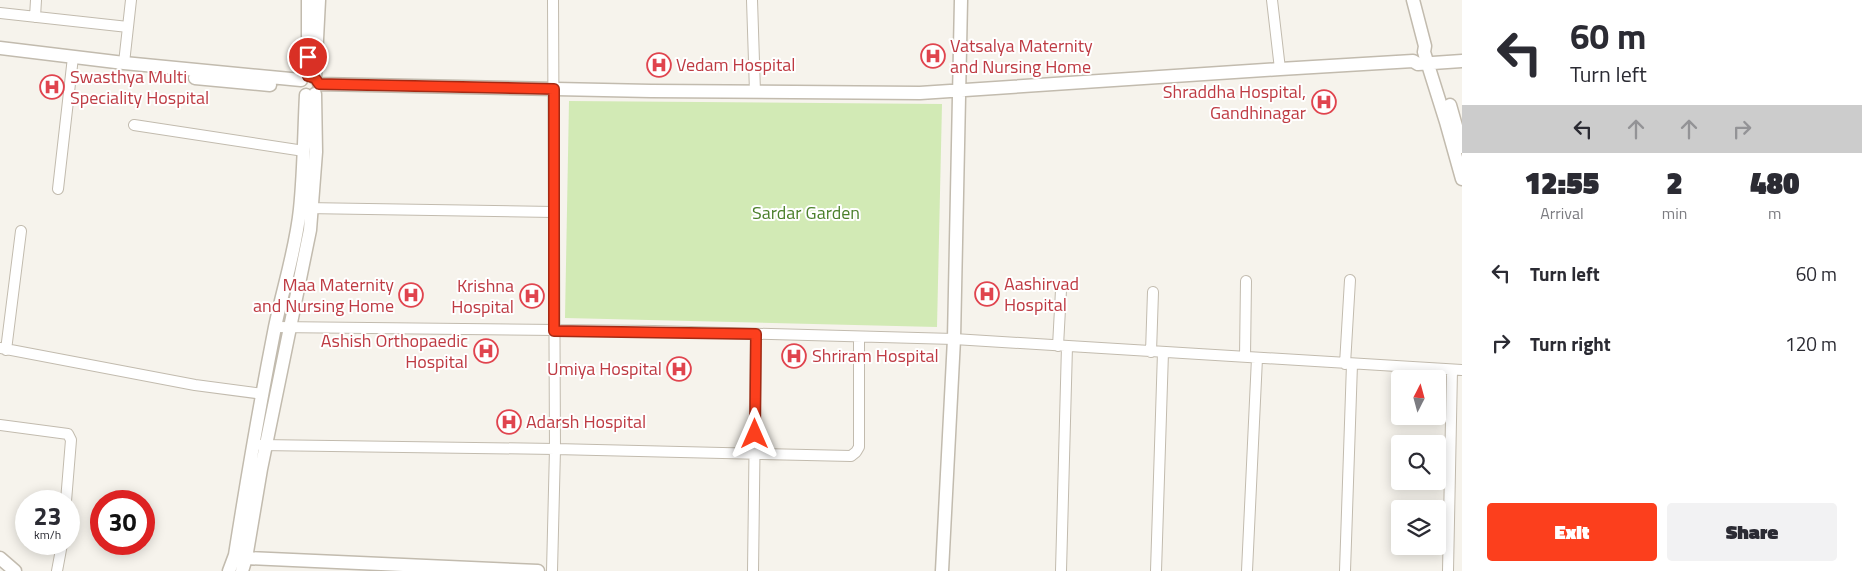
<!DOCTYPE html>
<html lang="en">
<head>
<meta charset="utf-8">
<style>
	:root { --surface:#fff; --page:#f2f2f3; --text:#2b2b33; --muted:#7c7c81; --accent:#fc3f1d }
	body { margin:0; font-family:"Titillium Web",sans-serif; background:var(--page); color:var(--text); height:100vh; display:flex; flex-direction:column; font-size:19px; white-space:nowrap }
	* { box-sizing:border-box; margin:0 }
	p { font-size:16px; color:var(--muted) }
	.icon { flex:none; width:28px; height:28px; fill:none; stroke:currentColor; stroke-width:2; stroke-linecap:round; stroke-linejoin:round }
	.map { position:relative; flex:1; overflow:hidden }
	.details { display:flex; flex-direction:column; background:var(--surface); width:400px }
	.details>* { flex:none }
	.top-card { background:#fff; color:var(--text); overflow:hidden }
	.needle { width:32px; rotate:6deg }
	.tools { position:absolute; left:1391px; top:370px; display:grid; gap:10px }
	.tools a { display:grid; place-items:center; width:55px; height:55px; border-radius:5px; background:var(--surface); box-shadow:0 2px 12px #0003; font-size:25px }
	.speed { position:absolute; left:15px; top:490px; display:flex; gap:10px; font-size:25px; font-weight:700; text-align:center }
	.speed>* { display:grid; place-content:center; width:65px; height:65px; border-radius:50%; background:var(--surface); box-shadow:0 2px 12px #0003; line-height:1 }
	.speed small { font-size:12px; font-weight:400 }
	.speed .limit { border:8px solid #d22; background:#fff; color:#111 }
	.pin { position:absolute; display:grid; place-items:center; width:42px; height:42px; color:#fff; margin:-21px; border:2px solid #fff; border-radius:50%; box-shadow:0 1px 5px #0007 }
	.me { position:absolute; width:55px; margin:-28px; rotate:0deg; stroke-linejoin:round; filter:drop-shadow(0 0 4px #0008) }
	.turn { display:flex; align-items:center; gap:18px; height:105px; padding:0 25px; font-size:22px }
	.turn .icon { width:65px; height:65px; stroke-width:2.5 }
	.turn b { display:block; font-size:35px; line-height:42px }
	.lanes { display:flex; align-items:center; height:48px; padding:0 25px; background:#0003; justify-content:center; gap:25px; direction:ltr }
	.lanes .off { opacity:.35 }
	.eta { display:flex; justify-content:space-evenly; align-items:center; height:85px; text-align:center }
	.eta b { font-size:30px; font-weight:800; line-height:35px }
	.primary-button { display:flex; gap:10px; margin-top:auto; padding:10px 25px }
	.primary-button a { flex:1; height:58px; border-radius:5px; background:var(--accent); color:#fff; font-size:20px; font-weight:800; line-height:58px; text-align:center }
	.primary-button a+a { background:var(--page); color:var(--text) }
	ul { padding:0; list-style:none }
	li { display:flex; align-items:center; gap:15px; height:70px; padding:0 25px }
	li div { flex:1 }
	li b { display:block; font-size:19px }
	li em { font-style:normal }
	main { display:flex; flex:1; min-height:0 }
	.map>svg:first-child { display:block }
	.green { fill:#d2eab5 }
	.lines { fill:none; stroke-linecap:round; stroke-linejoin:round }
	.minor-casing { stroke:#c2bbae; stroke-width:12 }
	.tertiary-casing { stroke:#c2bbae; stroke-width:15 }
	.minor { stroke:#fff; stroke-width:10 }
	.tertiary { stroke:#fff; stroke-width:12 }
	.route-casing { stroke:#a42913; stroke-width:12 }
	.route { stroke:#fc3f1d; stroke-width:9 }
	.labels { text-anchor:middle; stroke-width:4; stroke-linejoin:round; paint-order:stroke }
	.health-label { font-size:18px; fill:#be3a42; stroke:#fff; text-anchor:start }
	.park-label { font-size:18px; fill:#4a7f2a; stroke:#fff }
</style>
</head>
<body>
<main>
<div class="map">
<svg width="1462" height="571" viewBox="0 0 1462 571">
	<rect width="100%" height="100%" fill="#f6f3ec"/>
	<path class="green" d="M 569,101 L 942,104 L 937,327 L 565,318 Z"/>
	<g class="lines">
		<g class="minor-casing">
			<path id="minor" d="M 752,0 L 755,92
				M 1272,0 L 1280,69
				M 0,13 L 128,27
				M 35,17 L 36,0
				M 124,63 L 131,0
				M 134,125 L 304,151
				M 58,189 L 73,57
				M 305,208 L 554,212
				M 275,327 L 655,331 L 954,339 L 1462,370
				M 1058,346 L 1061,290
				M 0,348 L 195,385 L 263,394
				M 6,350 L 21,231
				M 1151,352 L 1153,292
				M 1245,357 L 1246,281
				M 1345,364 L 1350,280
				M 0,425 L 68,434 L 71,440 L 66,501
				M 260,445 L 555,449 L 851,456 L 856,452 L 859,447 L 859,337
				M 57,571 L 62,544
				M 552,571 L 555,449 L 553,0
				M 753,571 L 756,334
				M 1061,571 L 1067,346
				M 1156,571 L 1163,352
				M 1247,571 L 1257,358
				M 1345,571 L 1352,364
				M 1448,571 L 1452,370"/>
		</g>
		<g class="tertiary-casing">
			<path id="tertiary" d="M 1413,0 L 1425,46 L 1424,52 L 1446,122 L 1462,179
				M 0,48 L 124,63 L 301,80
				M 308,63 L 308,0
				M 195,78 L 270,85
				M 315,78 L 319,0
				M 319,84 L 651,91 L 920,93 L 1280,69 L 1413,61 L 1418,64 L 1462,61
				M 1450,105 L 1462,147
				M 239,556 L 246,558 L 538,571
				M 0,558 L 15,571
				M 229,571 L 235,555 C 247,479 260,403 275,327 C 283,288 296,249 300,209 C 304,171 304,133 306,95
				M 242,571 L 246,558 L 261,469 L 310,230 L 316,152 L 315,94
				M 942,571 L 954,339 L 961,0"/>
		</g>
		<use href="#minor" class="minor"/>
		<use href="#tertiary" class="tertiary"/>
	</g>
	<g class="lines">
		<g class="route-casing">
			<path id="route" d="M 308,57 L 308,76 L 315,78 L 319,84 L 554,89 L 554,331 L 756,334 L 755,434"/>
		</g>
		<use href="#route" class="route"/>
	</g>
	<defs>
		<g id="hospital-ring" transform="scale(1.25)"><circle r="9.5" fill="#fff" stroke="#e0444e" stroke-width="1.5"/><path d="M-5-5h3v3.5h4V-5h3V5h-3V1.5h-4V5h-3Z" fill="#e0444e"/></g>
	</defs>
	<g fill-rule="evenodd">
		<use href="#hospital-ring" x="933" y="56"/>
		<use href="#hospital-ring" x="659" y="65"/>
		<use href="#hospital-ring" x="52" y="87"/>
		<use href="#hospital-ring" x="1324" y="102"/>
		<use href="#hospital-ring" x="987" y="294"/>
		<use href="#hospital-ring" x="411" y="295"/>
		<use href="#hospital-ring" x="532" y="296"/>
		<use href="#hospital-ring" x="486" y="351"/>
		<use href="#hospital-ring" x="794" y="356"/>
		<use href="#hospital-ring" x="679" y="369"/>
		<use href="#hospital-ring" x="509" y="422"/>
	</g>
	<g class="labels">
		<g class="health-label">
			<text x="950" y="52">Vatsalya Maternity<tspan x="950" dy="21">and Nursing Home</tspan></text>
			<text x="676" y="71">Vedam Hospital</text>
			<text x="70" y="83">Swasthya Multi<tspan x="70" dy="21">Speciality Hospital</tspan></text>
			<text x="1306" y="98" text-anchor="end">Shraddha Hospital,<tspan x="1306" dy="21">Gandhinagar</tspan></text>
			<text x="1004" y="290">Aashirvad<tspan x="1004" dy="21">Hospital</tspan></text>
			<text x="394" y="291" text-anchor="end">Maa Maternity<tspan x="394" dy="21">and Nursing Home</tspan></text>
			<text x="514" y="292" text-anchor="end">Krishna<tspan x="514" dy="21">Hospital</tspan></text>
			<text x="468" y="347" text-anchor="end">Ashish Orthopaedic<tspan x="468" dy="21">Hospital</tspan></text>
			<text x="812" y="362">Shriram Hospital</text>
			<text x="662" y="375" text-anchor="end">Umiya Hospital</text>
			<text x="526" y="428">Adarsh Hospital</text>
		</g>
		<g class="park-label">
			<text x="806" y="219">Sardar Garden</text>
		</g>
	</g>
</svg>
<div class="tools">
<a><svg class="needle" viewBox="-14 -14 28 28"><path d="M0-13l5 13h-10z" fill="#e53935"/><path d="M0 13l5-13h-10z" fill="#7c7c81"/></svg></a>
<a><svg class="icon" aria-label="search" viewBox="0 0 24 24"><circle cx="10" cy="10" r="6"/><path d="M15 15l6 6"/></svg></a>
<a><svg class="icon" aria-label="layers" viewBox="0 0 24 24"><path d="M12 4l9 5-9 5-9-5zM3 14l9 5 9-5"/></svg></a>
</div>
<div class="speed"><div>23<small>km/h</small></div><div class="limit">30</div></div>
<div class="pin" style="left:308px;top:57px;background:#d93025"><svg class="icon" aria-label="arrive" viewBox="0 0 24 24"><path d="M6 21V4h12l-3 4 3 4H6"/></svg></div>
<svg class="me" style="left:755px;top:434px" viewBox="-20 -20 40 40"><path d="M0-17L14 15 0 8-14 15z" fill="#fc3f1d" stroke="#fff" stroke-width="4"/></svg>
</div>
<section class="details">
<div class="top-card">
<div class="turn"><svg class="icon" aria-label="left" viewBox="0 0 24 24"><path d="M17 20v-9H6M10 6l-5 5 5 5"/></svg><div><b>60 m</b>Turn left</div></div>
<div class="lanes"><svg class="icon" aria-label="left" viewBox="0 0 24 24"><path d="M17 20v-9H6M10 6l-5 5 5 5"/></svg><svg class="icon off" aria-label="ahead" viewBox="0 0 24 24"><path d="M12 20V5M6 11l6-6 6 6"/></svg><svg class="icon off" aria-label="ahead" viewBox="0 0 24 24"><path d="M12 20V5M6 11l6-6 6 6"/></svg><svg class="icon off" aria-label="right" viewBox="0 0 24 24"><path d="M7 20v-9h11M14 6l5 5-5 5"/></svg></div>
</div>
<div class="eta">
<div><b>12:55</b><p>Arrival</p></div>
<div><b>2</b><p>min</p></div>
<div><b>480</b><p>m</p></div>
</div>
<ul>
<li><svg class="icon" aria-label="left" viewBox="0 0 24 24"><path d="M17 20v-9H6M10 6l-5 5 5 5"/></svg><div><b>Turn left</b></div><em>60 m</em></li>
<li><svg class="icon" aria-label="right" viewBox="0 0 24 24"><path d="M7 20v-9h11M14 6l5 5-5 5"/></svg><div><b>Turn right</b></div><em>120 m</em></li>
</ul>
<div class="primary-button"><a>Exit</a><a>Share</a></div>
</section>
</main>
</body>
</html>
